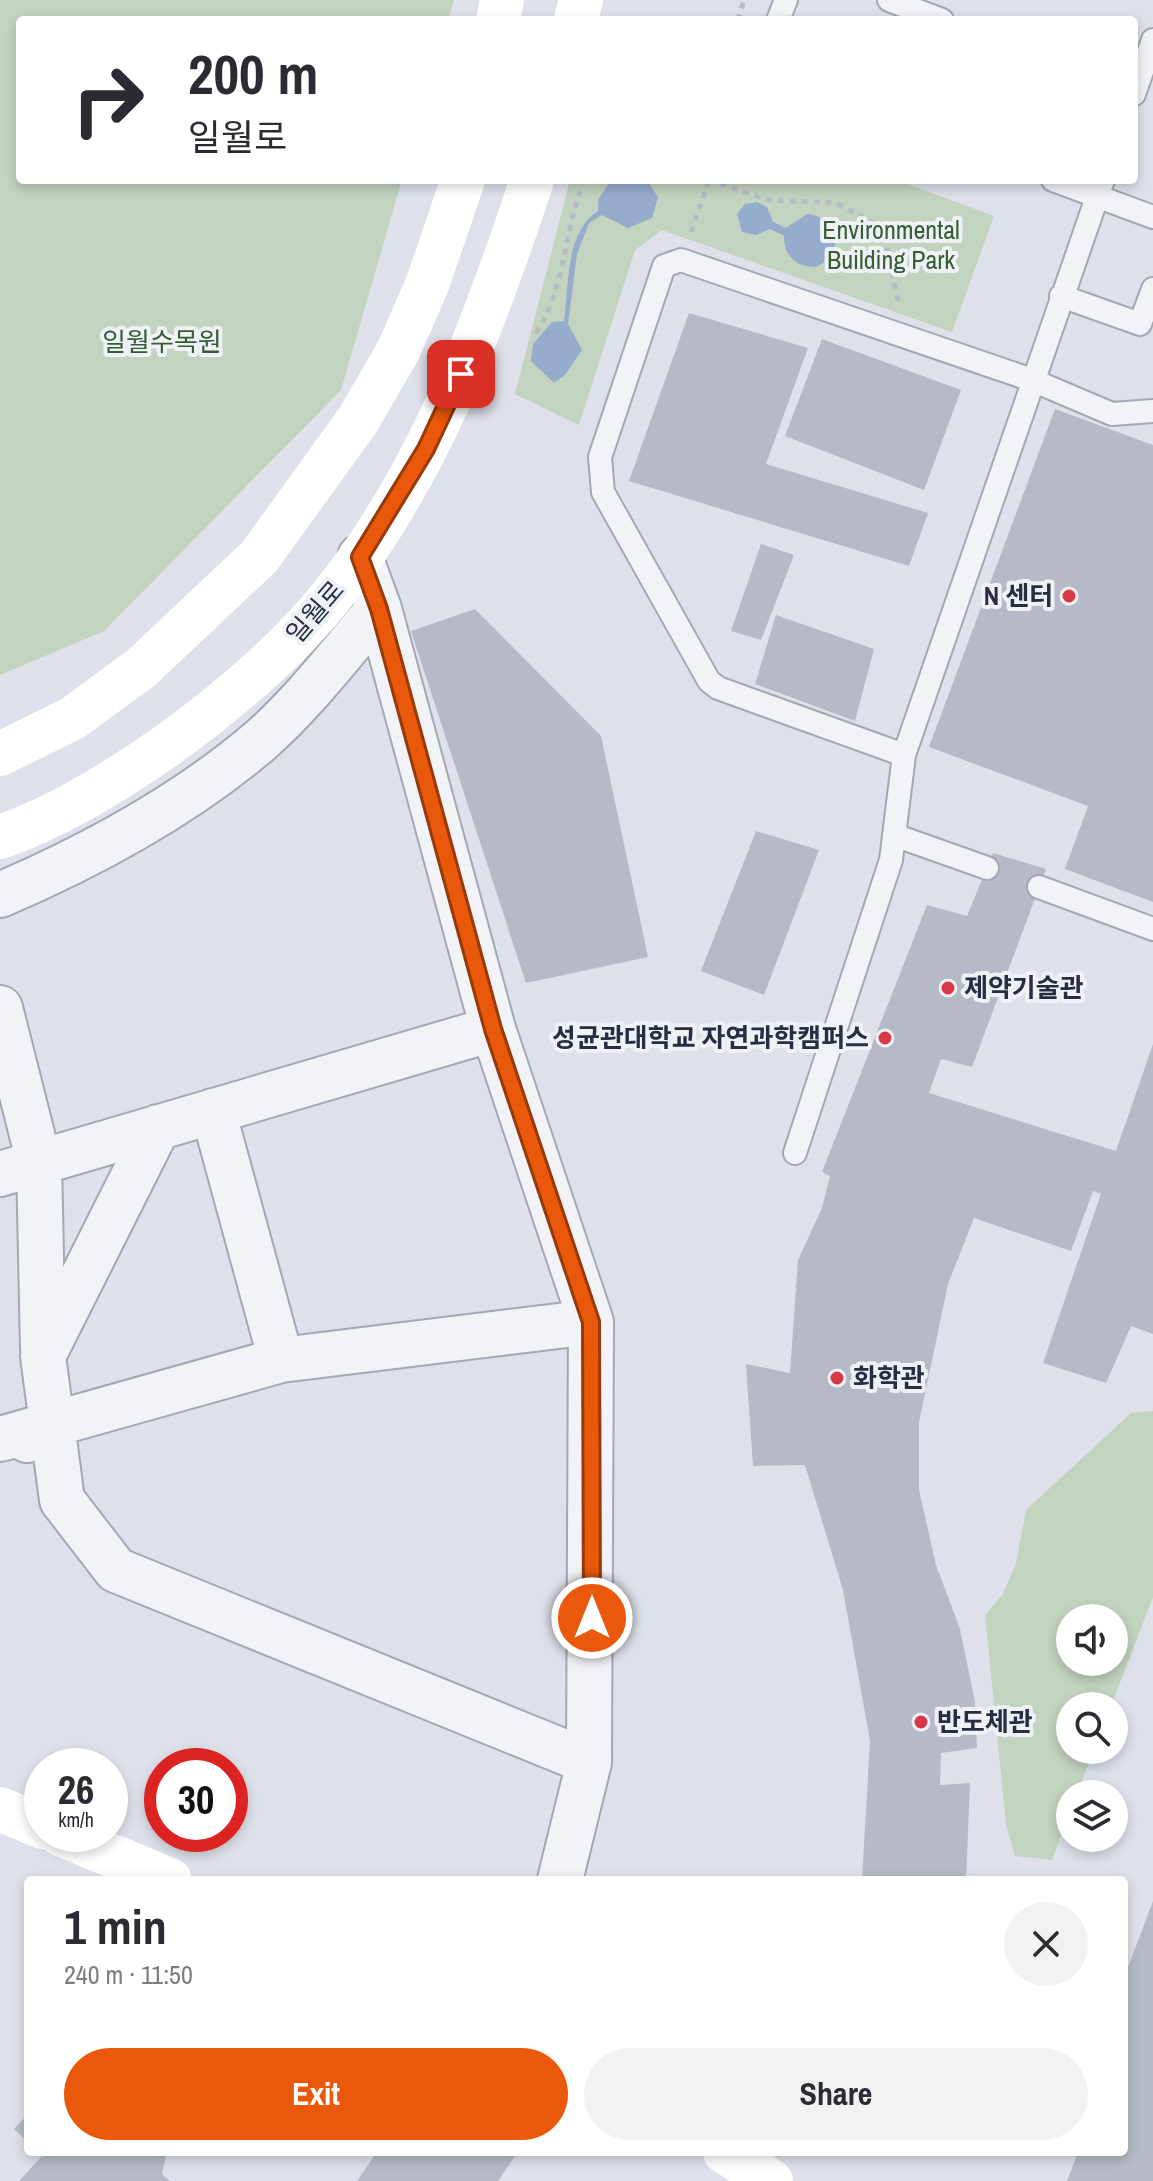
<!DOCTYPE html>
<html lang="en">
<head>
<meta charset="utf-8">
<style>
	:root { --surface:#fff; --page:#f2f2f3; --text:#2b2b33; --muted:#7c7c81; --accent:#ea580c }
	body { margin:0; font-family:"Archivo Narrow","Noto Sans KR",sans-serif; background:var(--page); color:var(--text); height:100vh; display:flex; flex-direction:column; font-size:30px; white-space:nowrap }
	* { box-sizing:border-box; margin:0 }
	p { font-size:26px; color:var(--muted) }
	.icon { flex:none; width:44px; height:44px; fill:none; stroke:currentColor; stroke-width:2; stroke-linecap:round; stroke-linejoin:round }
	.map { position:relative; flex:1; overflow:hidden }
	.sheet { position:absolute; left:24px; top:1876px; width:1104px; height:280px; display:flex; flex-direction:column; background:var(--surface); border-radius:8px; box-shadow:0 4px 12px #0003 }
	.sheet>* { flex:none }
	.banner { position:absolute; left:16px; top:16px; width:1122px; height:168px; border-radius:8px; box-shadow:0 4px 12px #0003; background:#fff; color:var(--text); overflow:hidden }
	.buttons { position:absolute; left:1056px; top:1604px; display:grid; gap:16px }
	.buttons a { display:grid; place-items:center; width:72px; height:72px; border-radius:50%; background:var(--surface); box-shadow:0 4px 12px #0003; font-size:40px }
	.speed { position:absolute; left:24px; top:1748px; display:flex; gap:16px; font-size:40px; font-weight:700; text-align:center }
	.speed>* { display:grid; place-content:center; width:104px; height:104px; border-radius:50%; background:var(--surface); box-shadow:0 4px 12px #0003; line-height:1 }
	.speed small { font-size:20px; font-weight:400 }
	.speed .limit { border:12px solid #d22; background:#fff; color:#111 }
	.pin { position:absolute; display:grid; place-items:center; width:68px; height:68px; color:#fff; margin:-34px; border-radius:16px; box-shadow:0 4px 12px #0006 }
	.me { position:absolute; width:88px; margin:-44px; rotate:0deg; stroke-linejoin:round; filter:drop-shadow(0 0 6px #0008) }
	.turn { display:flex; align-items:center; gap:28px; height:168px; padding:0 40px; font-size:36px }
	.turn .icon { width:104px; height:104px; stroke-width:2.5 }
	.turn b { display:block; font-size:56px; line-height:68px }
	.round { display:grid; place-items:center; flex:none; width:84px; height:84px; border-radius:42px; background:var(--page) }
	.summary { display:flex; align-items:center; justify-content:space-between; height:136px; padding:0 40px }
	h1 { font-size:48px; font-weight:800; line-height:60px }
	.button { display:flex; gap:16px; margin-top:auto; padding:16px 40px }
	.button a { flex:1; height:92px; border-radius:48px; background:var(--accent); color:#fff; font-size:32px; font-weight:800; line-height:92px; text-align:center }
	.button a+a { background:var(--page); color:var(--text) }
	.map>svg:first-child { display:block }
	.green { fill:#c2d3bf; fill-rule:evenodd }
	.water { fill:#96accc }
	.building { fill:#b5bac6 }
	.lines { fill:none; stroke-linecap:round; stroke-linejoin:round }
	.lane-casing { stroke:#a3a8b3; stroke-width:26 }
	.street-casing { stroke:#a3a8b3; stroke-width:48 }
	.path { stroke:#b8bcc4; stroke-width:5; stroke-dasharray:6 6; stroke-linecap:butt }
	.lane { stroke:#f1f3f7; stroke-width:22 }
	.street { stroke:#f1f3f7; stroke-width:44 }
	.secondary { stroke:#fff; stroke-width:44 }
	.route-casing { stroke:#983908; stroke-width:20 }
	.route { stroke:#ea580c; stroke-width:14 }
	.poi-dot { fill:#d73945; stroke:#eef1f6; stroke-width:3 }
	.labels { text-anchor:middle; stroke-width:8; stroke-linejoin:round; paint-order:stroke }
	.park-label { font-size:26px; fill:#375d32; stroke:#eef1f6 }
	.poi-label { font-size:26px; font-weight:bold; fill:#262e41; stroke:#eef1f6; text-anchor:start }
	.street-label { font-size:26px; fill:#262e41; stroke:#eef1f6 }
</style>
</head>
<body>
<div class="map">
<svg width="1153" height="2181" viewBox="0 0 1153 2181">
	<rect width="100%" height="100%" fill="#dee1e9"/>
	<path class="green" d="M 0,0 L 454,0 L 448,20 L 20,20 L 20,180 L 402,180 L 341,390 L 104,631 L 0,675 Z
		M 570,180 L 896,180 L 994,216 L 952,332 L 662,230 L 635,250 L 579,425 L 515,394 Z
		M 1153,1411 L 1153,1597 L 1111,1706 L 1070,1706 L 1070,1750 L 1094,1750 L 1077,1794 L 1070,1794 L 1070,1812 L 1052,1860 L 1015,1856 L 1006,1825 L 985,1615 L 1003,1594 L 1016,1564 L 1026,1510 L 1131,1413 ZM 1114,1618 L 1114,1662 L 1070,1662 L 1070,1618 Z"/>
	<path class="water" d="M 611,180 L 647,180 L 658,197 L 652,218 L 628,228 L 602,215 L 589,223 L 577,254 L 568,324 L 582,350 L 565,375 L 554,383 L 531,361 L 533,344 L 552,322 L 564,321 C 569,286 565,232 598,211 L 598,200 Z
		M 757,202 L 767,207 L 773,222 L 786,228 L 807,214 C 839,217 846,254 816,267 C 796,267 784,256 784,236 L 770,229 L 756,235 L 742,232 L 737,214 L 745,204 Z"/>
	<path class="building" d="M 689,313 L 808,348 L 766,464 L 928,513 L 909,566 L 629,481 Z
		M 822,339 L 961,390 L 924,490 L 785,436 Z
		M 1055,409 L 1153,445 L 1153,902 L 1065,869 L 1088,806 L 929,747 Z
		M 761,544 L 794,555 L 761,640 L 731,631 Z
		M 475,609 L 601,736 L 648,957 L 526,983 L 411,631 Z
		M 776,615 L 874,649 L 855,721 L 755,684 Z
		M 756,831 L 819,850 L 764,995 L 701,971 Z
		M 993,853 L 1046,869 L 972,1067 L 941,1059 L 929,1093 L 1116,1151 L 1153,1044 L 1153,1334 L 1131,1326 L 1106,1383 L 1043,1363 L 1101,1194 L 1093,1191 L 1071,1251 L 974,1218 L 948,1284 L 919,1422 L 919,1490 L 936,1565 L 960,1629 L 975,1702 L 977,1748 L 941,1753 L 940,1785 L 970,1783 L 966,1880 L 862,1880 L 870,1741 L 843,1590 L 805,1465 L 753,1466 L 746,1364 L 790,1373 L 798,1260 L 822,1208 L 830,1176 L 822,1172 L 927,905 L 967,916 Z
		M 1153,1901 L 1153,2181 L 1067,2181 L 1078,2152 L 1124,2152 L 1124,1978 Z
		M 28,2114 L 28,2142 L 14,2129 Z
		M 38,2152 L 167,2152 L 162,2174 L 170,2181 L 19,2181 L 42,2156 Z
		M 377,2152 L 518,2152 L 498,2181 L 357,2181 Z"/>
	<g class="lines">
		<g class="lane-casing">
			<path id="lane" d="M 889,0 L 942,20
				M 778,20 L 786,0
				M 1134,94 L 1153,40
				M 1053,180 L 1153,217
				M 1061,296 L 1140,324 L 1153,289
				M 904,755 L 718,688 L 709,681 L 603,492 L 600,457 L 664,266 L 681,260 L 1032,380 L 1112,414 L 1153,411
				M 894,835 L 987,868
				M 1039,887 L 1153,929
				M 795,1153 L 891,860 L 904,755 L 1103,180"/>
		</g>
		<g class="street-casing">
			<path id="street" d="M 360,557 L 379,609 L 493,1029 L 591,1322 L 589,1762 L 560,1880
				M 0,895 C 93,855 184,806 261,740 C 305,701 341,653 379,609
				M 0,1008 L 39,1162 L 43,1349
				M 213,1111 L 281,1360
				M 0,1174 L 493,1029
				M 52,1424 L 62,1500 L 116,1570 L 589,1762
				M 0,1439 L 281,1360 L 591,1322
				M 27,1440 L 52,1424 L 43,1356 L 158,1127"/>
		</g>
		<path class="path" d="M 738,20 L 744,0
			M 709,180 L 769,200 L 836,203 L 883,228 L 898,301
			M 691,232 L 709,180
			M 536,333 C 564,291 565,230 583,182"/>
		<use href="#lane" class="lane"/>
		<use href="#street" class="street"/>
		<path class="secondary" d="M 498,20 L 502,0
			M 576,20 L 581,0
			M 0,754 L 73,718 L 141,668 L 259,557 L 358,420 L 398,351 L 427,285 L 463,180
			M 0,837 C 59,817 118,780 169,744 C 227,702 285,653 330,598 C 428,477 484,326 532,180
			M 0,1809 L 42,1827
			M 60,1834 L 170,1880
			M 725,2152 L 771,2181"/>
	</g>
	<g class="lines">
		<g class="route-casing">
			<path id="route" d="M 461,374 L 426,449 L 360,557 L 379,609 L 493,1029 L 591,1322 L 592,1618"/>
		</g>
		<use href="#route" class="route"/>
	</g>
	<g class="poi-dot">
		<circle cx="1069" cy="596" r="8"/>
		<circle cx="948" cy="988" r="8"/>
		<circle cx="885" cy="1038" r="8"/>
		<circle cx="837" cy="1378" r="8"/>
		<circle cx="921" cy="1722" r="8"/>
	</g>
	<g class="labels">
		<g class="park-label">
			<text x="891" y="239">Environmental<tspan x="891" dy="30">Building Park</tspan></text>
			<text x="162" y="351">일월수목원</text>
		</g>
		<g class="poi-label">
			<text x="1053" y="605" text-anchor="end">N 센터</text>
			<text x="964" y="997">제약기술관</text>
			<text x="869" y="1047" text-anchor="end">성균관대학교 자연과학캠퍼스</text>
			<text x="853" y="1387">화학관</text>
			<text x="937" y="1731">반도체관</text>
		</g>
		<g class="street-label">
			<text transform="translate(315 612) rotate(-49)" y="9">일월로</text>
		</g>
	</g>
</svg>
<div class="buttons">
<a><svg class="icon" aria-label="sound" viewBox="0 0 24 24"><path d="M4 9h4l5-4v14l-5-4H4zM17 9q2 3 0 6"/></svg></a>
<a><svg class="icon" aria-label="search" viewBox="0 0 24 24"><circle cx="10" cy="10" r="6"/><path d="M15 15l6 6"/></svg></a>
<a><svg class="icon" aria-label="layers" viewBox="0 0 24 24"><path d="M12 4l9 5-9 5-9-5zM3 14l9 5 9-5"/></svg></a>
</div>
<div class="speed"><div>26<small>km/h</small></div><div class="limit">30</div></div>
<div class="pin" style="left:461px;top:374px;background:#d93025"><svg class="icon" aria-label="arrive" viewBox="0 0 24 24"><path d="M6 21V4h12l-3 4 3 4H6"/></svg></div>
<svg class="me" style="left:592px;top:1618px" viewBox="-20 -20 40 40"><circle r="17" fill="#ea580c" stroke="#fff" stroke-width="3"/><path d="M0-11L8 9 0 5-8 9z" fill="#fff"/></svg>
<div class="banner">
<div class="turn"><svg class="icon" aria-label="right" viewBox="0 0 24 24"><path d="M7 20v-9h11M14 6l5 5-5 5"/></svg><div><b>200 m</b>일월로</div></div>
</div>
<section class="sheet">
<div class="summary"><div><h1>1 min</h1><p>240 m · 11:50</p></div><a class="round"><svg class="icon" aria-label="close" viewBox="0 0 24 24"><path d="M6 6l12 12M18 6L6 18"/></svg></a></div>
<div class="button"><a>Exit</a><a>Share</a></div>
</section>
</div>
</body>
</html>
